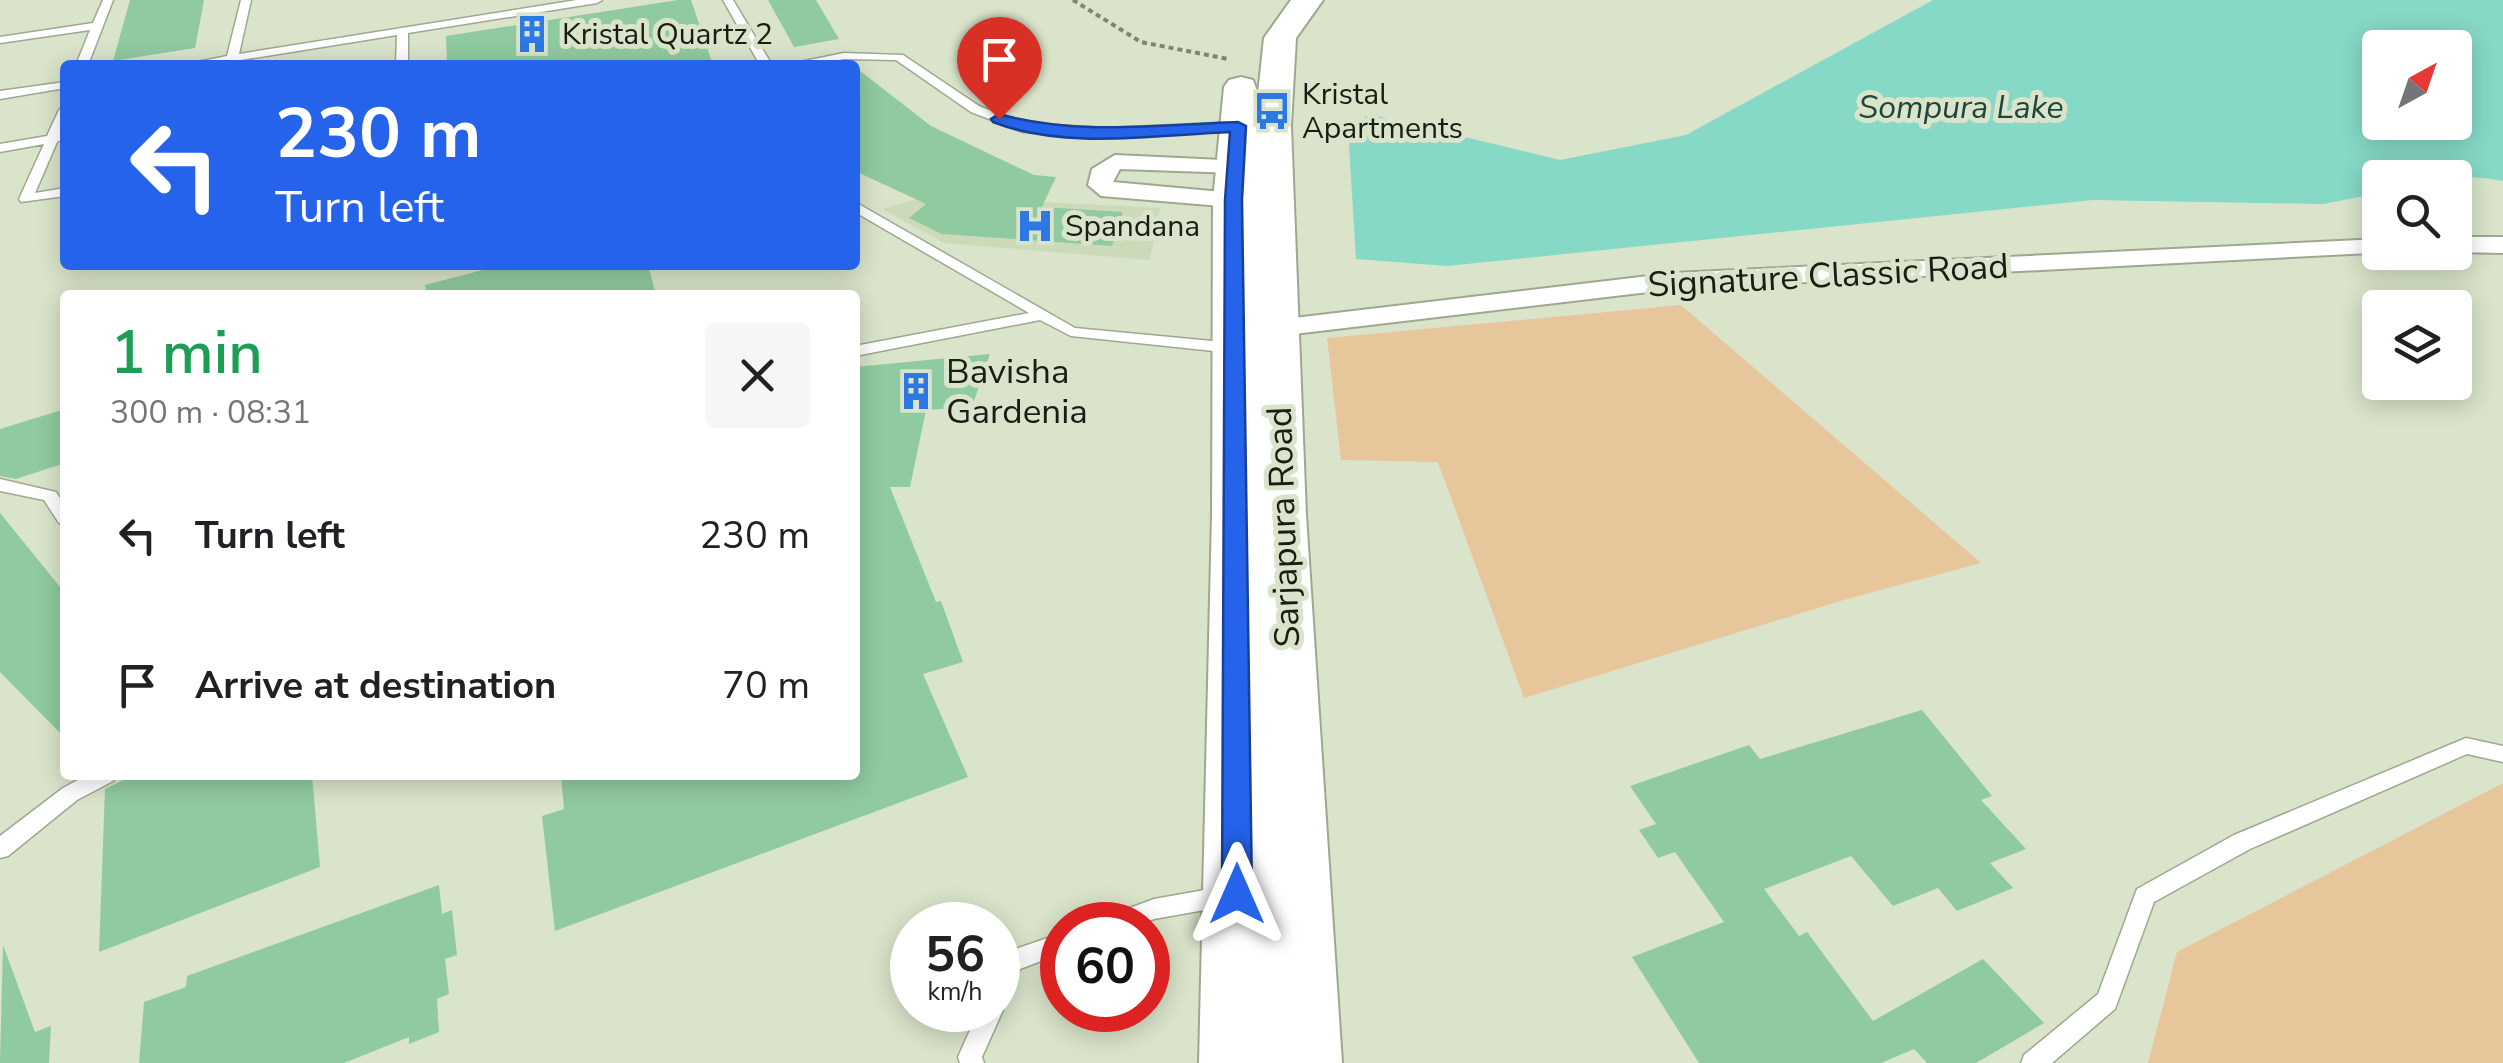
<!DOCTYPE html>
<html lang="en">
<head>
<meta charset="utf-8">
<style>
	:root { --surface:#fff; --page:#f6f6f6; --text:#202124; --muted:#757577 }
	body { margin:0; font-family:"Nunito Sans",sans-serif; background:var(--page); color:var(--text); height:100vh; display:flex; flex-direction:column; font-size:38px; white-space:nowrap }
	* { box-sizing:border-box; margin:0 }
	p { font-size:32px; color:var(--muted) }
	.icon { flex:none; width:55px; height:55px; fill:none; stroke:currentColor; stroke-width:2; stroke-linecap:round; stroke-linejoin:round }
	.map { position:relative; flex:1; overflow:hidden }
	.drawer { position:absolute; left:60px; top:290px; width:800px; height:490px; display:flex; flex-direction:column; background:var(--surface); border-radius:10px; box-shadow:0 5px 25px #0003 }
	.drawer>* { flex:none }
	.banner { position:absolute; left:60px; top:60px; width:800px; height:210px; border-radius:10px; box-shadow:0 5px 25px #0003; background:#2563eb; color:#fff; overflow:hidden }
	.needle { width:65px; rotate:40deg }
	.tools { position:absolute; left:2362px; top:30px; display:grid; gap:20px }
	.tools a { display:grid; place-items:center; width:110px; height:110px; border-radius:10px; background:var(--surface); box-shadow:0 5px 25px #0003; font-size:50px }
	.speed { position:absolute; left:890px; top:902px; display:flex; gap:20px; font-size:50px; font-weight:700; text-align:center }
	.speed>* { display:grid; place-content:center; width:130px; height:130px; border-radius:50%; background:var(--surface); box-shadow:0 5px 25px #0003; line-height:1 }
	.speed small { font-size:25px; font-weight:400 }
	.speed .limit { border:15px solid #d22; background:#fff; color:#111 }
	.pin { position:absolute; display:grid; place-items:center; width:85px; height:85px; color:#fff; margin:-102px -42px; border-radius:50% 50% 50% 0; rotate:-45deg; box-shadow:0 0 10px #0007 }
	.pin .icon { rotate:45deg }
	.me { position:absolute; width:110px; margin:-55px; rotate:0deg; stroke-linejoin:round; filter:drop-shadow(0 0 8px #0008) }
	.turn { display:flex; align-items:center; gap:35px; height:210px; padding:0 50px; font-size:45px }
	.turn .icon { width:130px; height:130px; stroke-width:2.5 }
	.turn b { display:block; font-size:70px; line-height:85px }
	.round { display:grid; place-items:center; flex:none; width:105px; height:105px; border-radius:10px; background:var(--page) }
	.headline { display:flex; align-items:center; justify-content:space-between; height:170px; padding:0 50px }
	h1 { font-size:60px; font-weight:600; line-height:75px; color:#1e9e55 }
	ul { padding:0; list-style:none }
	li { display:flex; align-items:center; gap:30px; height:150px; padding:0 50px }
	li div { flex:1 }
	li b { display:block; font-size:38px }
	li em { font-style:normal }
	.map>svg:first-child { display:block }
	.built { fill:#cddaba }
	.green { fill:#e8c69c }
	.water { fill:#86d9c7; fill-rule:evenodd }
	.building { fill:#90caa0 }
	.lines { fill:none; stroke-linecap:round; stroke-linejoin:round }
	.lane-casing { stroke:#9ea890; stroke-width:3 }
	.street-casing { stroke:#9ea890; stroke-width:4 }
	.primary-casing { stroke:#9ea890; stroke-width:4 }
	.path { stroke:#7e8574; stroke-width:4; stroke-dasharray:5 4; stroke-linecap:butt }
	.lane { fill:#fff; fill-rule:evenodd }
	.street { fill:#fff; fill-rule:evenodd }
	.primary { fill:#fff; fill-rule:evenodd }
	.route { fill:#2563eb; stroke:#184099; stroke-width:2.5 }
	.labels { text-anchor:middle; stroke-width:10; stroke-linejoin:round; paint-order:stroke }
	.far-poi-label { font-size:30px; fill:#191d14; stroke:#d9e4ca; text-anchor:start }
	.far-water-label { font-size:32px; font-style:italic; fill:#1f453d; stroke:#d9e4ca }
	.street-label { font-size:35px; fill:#191d14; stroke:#d9e4ca }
	.poi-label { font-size:35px; fill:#191d14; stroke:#d9e4ca; text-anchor:start }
</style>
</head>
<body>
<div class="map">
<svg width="2503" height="1063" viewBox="0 0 2503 1063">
	<rect width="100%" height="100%" fill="#d9e4ca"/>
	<path class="built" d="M 927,196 L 1160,208 L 1150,260 L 944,243 L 882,209 Z"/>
	<path class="green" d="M 1681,305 L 1981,563 L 1847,599 L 1524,698 L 1438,462 L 1341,460 L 1327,338 Z
		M 2503,783 L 2503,1063 L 2148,1063 L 2177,952 Z"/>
	<path class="water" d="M 1933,0 L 2503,0 L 2503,181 C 2463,173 2423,178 2380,178 L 2380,193 L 2323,204 L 2093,200 L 1447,266 L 1356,259 L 1348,129 L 1370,114 L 1560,160 L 1686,135 ZM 2380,48 L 2455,48 L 2455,122 L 2380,122 Z"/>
	<path class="building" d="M 130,0 L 204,0 L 195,48 L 113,61 Z
		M 678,0 L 691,0 L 713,65 L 447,65 L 446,36 Z
		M 768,0 L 816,0 L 839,39 L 794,47 Z
		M 855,67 L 931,126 L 1034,175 L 1056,177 L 1042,207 L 1123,212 L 1112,246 L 942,234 L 909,218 L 926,204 L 855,171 Z
		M 502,265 L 648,265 L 656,295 L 427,295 L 425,285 Z
		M 990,354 L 972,407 L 926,410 L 910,487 L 890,487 L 936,602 L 941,601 L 963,662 L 923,674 L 968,777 L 555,931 L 542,816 L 564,809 L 561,775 L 855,775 L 855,367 Z
		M 65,409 L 65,463 L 16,479 L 0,476 L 0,429 Z
		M 0,513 L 65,593 L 65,738 L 0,672 Z
		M 1922,710 L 1992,796 L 1981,800 L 2026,849 L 1990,863 L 2013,888 L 1957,911 L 1938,888 L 1893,906 L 1851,856 L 1764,889 L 1799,936 L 1807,932 L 1873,1021 L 1983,959 L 2044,1023 L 1976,1063 L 1927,1063 L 1914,1049 L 1881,1063 L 1699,1063 L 1632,957 L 1724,922 L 1675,852 L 1658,858 L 1639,830 L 1656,824 L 1630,786 L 1749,745 L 1760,759 Z
		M 134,775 L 312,775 L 320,867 L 99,952 L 105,789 Z
		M 439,885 L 442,914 L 452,910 L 457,955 L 445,959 L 449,994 L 437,999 L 439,1032 L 409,1044 L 409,1037 L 344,1063 L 139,1063 L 144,1002 L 186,987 L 187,976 Z
		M 3,945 L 35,1032 L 51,1026 L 49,1063 L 0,1063 Z"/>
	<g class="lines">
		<g class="lane-casing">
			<path id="lane" d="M 103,0 L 113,0 L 88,65 L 76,65 L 90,30 L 0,43 L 0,37 L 93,23 Z
				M 241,0 L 251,0 L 239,54 L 577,0 L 602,0 L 597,3 L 408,33 L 408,65 L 396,65 L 397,35 L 210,65 L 183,65 L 227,56 Z
				M 723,0 L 733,0 L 772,65 L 760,65 Z
				M 844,53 L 903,55 L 979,106 L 1025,124 L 1111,128 L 1238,122 L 1244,126 L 1238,130 L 1111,136 L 1023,132 L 971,112 L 896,60 L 844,59 L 811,65 L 785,65 Z
				M 65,82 L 65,88 L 0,99 L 0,91 Z
				M 65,106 L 65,124 L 60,135 L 65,138 L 57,142 L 35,193 L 65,188 L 65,196 L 21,202 L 19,199 L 44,144 L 0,152 L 0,144 L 47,136 L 59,110 Z
				M 855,202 L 1075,328 L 1233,343 L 1241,348 L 1233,353 L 1071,336 L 1040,320 L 855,356 L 855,346 L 1029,313 L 855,212 Z
				M 0,479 L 56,492 L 65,506 L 65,525 L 59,523 L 44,500 L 0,491 Z
				M 2466,738 L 2503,746 L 2503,762 L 2467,754 L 2250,849 L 2154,902 L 2115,1009 L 2052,1063 L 2021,1063 L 2024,1055 L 2098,994 L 2137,889 L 2234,835 Z
				M 87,775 L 116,775 L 113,781 L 77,800 L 8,856 L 0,858 L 0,836 L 63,788 Z
				M 1227,886 L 1235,889 L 1238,896 L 1235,903 L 1227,906 L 1154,919 L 1138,925 L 1100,925 L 1103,918 L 1154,899 Z
				M 1062,933 L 1062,953 L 1020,969 L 1006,1002 L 1000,1004 L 1003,1010 L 982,1057 L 984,1063 L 960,1063 L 958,1057 L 979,1010 L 998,1010 L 998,968 L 1004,953 Z"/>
		</g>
		<g class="street-casing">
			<path id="street" d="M 1115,155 L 1244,161 L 1248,166 L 1236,173 L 1120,169 L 1113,182 L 1233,193 L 1245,200 L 1233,207 L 1101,196 L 1088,185 L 1092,169 Z
				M 2455,237 L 2503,237 L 2503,253 L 2454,252 Z
				M 2380,239 L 2380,252 L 2389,252 L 1674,289 L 1277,336 L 1263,328 L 1277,320 L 1674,273 Z"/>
		</g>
		<g class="primary-casing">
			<path id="primary" d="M 1291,0 L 1323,0 L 1296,38 L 1291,126 L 1306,515 L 1342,1063 L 1199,1063 L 1212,514 L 1213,200 L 1224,87 L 1229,80 L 1241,77 L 1253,80 L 1258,94 L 1264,38 Z"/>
		</g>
		<path class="path" d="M 1073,0 L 1141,42 L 1228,59"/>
		<use href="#lane" class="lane"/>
		<use href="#street" class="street"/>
		<use href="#primary" class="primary"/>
	</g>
	<path class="route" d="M 999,114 C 1076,136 1159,125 1238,122 L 1246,126 L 1242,200 L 1252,894 L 1247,903 L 1237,907 L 1227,903 L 1222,894 L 1225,200 L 1230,132 C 1154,135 1065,150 993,122 L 991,119 Z"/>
	<defs>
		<g id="building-bare" transform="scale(3)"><path d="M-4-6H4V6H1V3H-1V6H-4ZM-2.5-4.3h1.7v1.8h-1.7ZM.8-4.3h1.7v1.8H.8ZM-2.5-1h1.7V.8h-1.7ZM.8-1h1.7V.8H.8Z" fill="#2c78e4" stroke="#d9e4ca" stroke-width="2.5" paint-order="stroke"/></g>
		<g id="bus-bare" transform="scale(3)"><path d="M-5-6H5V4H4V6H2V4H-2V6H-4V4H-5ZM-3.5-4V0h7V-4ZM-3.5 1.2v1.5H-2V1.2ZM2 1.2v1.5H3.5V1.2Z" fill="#2c78e4" stroke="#d9e4ca" stroke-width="2.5" paint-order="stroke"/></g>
		<g id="hospital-bare" transform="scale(3)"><path d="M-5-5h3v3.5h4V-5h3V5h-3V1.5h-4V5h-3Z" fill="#2c78e4" stroke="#d9e4ca" stroke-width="2.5" paint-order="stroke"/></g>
	</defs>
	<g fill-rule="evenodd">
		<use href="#building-bare" x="532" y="34"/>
		<use href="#bus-bare" x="1272" y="111"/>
		<use href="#hospital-bare" x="1035" y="226"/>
		<use href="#building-bare" x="916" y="391"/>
	</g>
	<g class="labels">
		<g class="far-poi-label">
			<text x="562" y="44">Kristal Quartz 2</text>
			<text x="1302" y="104">Kristal<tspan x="1302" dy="34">Apartments</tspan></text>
			<text x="1065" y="236">Spandana</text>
		</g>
		<g class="far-water-label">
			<text x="1961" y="118">Sompura Lake</text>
		</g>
		<g class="street-label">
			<text transform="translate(1828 275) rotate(-3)" y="12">Signature Classic Road</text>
			<text transform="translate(1283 527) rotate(-92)" y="12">Sarjapura Road</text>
		</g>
		<g class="poi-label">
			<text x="946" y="383">Bavisha<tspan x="946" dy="40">Gardenia</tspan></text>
		</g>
	</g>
</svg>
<div class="tools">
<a><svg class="needle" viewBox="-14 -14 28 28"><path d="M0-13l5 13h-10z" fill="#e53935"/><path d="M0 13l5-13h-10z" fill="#757577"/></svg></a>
<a><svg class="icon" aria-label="search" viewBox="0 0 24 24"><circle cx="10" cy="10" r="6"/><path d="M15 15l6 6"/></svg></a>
<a><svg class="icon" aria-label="layers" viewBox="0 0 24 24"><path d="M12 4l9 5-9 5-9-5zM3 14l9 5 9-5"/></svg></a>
</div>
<div class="speed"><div>56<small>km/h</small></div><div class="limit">60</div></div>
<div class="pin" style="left:999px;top:119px;background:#d93025"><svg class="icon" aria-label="arrive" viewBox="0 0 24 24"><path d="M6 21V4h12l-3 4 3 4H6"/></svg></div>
<svg class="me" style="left:1237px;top:894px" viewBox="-20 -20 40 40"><path d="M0-17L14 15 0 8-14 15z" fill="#2563eb" stroke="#fff" stroke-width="4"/></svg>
<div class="banner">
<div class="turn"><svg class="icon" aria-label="left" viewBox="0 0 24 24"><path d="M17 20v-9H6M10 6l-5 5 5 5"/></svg><div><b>230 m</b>Turn left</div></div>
</div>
<section class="drawer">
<div class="headline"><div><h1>1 min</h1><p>300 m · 08:31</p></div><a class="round"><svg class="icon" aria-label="close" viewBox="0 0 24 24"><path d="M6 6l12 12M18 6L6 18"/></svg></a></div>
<ul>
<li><svg class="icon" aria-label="left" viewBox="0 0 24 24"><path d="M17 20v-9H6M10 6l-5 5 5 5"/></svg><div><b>Turn left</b></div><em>230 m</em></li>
<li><svg class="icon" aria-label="arrive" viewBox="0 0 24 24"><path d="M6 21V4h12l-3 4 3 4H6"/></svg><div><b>Arrive at destination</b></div><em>70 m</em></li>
</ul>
</section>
</div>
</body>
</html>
